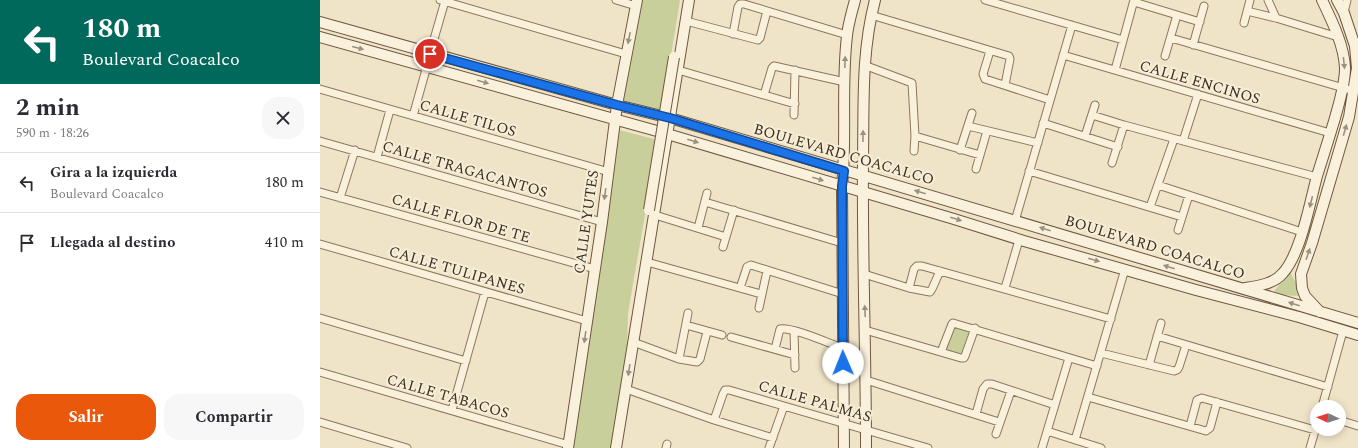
<!DOCTYPE html>
<html lang="es">
<head>
<meta charset="utf-8">
<style>
	:root { --surface:#fff; --page:#f7f7f7; --text:#2b2b33; --muted:#7c7c81; --line:#e1e1e2; --accent:#ea580c }
	body { margin:0; font-family:Spectral,serif; background:var(--page); color:var(--text); height:100vh; display:flex; flex-direction:column; font-size:15px; white-space:nowrap }
	* { box-sizing:border-box; margin:0 }
	p { font-size:13px; color:var(--muted) }
	.icon { flex:none; width:22px; height:22px; fill:none; stroke:currentColor; stroke-width:2; stroke-linecap:round; stroke-linejoin:round }
	.map { position:relative; flex:1; overflow:hidden }
	.drawer { display:flex; flex-direction:column; background:var(--surface); width:320px }
	.drawer>* { flex:none }
	.hud { background:#00695c; color:#fff; overflow:hidden }
	.needle { width:26px; rotate:274deg }
	.fabs { position:absolute; left:990px; top:400px; display:grid; gap:8px }
	.fabs a { display:grid; place-items:center; width:36px; height:36px; border-radius:50%; background:var(--surface); box-shadow:0 2px 10px #0003; font-size:20px }
	.pin { position:absolute; display:grid; place-items:center; width:34px; height:34px; color:#fff; margin:-17px; border:2px solid #fff; border-radius:50%; box-shadow:0 1px 4px #0007 }
	.me { position:absolute; width:44px; margin:-22px; rotate:359deg; stroke-linejoin:round; filter:drop-shadow(0 0 3px #0008) }
	.turn { display:flex; align-items:center; gap:14px; height:84px; padding:0 16px; font-size:18px }
	.turn .icon { width:52px; height:52px; stroke-width:2.5 }
	.turn b { display:block; font-size:28px; line-height:34px }
	.round { display:grid; place-items:center; flex:none; width:42px; height:42px; border-radius:16px; background:var(--page) }
	.head { display:flex; align-items:center; justify-content:space-between; height:68px; padding:0 16px }
	h1 { font-size:24px; font-weight:700; line-height:30px }
	.primary-button { display:flex; gap:8px; margin-top:auto; padding:8px 16px }
	.primary-button a { flex:1; height:46px; border-radius:16px; background:var(--accent); color:#fff; font-size:16px; font-weight:700; line-height:46px; text-align:center }
	.primary-button a+a { background:var(--page); color:var(--text) }
	ul { padding:0; list-style:none }
	li { display:flex; align-items:center; gap:12px; height:60px; padding:0 16px; border-top:1px solid var(--line) }
	li div { flex:1 }
	li b { display:block; font-size:15px }
	li em { font-style:normal }
	main { display:flex; flex:1; min-height:0 }
	.map>svg:first-child { display:block }
	.green { fill:#c9cf9b }
	.lines { fill:none; stroke-linecap:round; stroke-linejoin:round }
	.street-casing { stroke:#8d765c; stroke-width:9 }
	.secondary-casing { stroke:#6f573f; stroke-width:12 }
	.street { stroke:#faf1dc; stroke-width:7 }
	.secondary { stroke:#faf1dc; stroke-width:10 }
	.secondary-bridge-casing { stroke:#6f573f; stroke-width:12; stroke-linecap:butt }
	.secondary-bridge { stroke:#faf1dc; stroke-width:10 }
	.oneway { fill:#9c907e }
	.route-casing { stroke:#114b97; stroke-width:10 }
	.route { stroke:#1a73e8; stroke-width:7 }
	.labels { text-anchor:middle; stroke-width:4; stroke-linejoin:round; paint-order:stroke }
	.street-label { font-size:15px; fill:#3d2e20; stroke:#f7eed8 }
</style>
</head>
<body>
<main>
<section class="drawer">
<div class="hud">
<div class="turn"><svg class="icon" aria-label="left" viewBox="0 0 24 24"><path d="M17 20v-9H6M10 6l-5 5 5 5"/></svg><div><b>180 m</b>Boulevard Coacalco</div></div>
</div>
<div class="head"><div><h1>2 min</h1><p>590 m · 18:26</p></div><a class="round"><svg class="icon" aria-label="close" viewBox="0 0 24 24"><path d="M6 6l12 12M18 6L6 18"/></svg></a></div>
<ul>
<li><svg class="icon" aria-label="left" viewBox="0 0 24 24"><path d="M17 20v-9H6M10 6l-5 5 5 5"/></svg><div><b>Gira a la izquierda</b><p>Boulevard Coacalco</p></div><em>180 m</em></li>
<li><svg class="icon" aria-label="arrive" viewBox="0 0 24 24"><path d="M6 21V4h12l-3 4 3 4H6"/></svg><div><b>Llegada al destino</b></div><em>410 m</em></li>
</ul>
<div class="primary-button"><a>Salir</a><a>Compartir</a></div>
</section>
<div class="map">
<svg width="1038" height="448" viewBox="0 0 1038 448">
	<rect width="100%" height="100%" fill="#f0e4c8"/>
	<path class="green" d="M 321,0 L 360,0 L 342,112 L 302,101 Z
		M 299,130 L 338,140 L 308,313 L 307,352 L 291,448 L 252,448 Z
		M 970,272 L 983,296 L 951,295 Z
		M 634,325 L 653,330 L 642,357 L 623,352 Z"/>
	<g class="lines">
		<g class="street-casing">
			<path id="street" d="M 120,0 L 306,54
				M 296,0 L 316,6
				M 665,0 L 803,40
				M 948,0 L 956,18
				M 814,2 L 880,22
				M 927,11 L 956,18 L 1018,37
				M 1024,13 L 1027,0
				M 551,15 L 689,56 L 690,59 L 685,85
				M 366,21 L 438,40 L 440,38 L 447,11
				M 924,23 L 930,0
				M 413,34 L 418,7 L 420,4 L 424,4 L 527,35
				M 851,38 L 1034,91
				M 873,45 L 884,6
				M 670,51 L 663,74 L 665,79 L 730,100
				M 110,53 L 125,1
				M 743,55 L 1010,133
				M 845,56 L 857,15
				M 544,65 L 592,83 L 595,136 L 594,151
				M 358,70 L 475,104
				M 795,70 L 814,0
				M 0,89 L 289,172
				M 444,95 L 452,68 L 454,66 L 525,82
				M 474,115 L 475,70
				M 772,115 L 804,125 L 997,177
				M 93,116 L 107,66
				M 723,123 L 798,147
				M 648,126 L 718,143
				M 595,136 L 660,155
				M 765,136 L 775,105
				M 0,141 L 282,222
				M 863,141 L 878,94
				M 640,150 L 652,113
				M 57,157 L 70,110
				M 792,163 L 804,125
				M 656,169 L 667,131
				M 709,171 L 862,217
				M 838,185 L 982,232
				M 0,192 L 275,269
				M 20,198 L 35,150
				M 385,202 L 522,243
				M 830,207 L 854,139
				M 335,215 L 406,237
				M 695,221 L 752,25
				M 378,228 L 387,193
				M 858,230 L 869,195
				M 0,244 L 267,321
				M 403,247 L 414,210
				M 327,262 L 441,294
				M 544,274 L 589,288 L 610,292 L 612,289 L 620,271
				M 420,288 L 427,267 L 431,265 L 523,294
				M 589,288 L 594,269 L 597,266 L 602,266 L 791,319
				M 685,288 L 699,240
				M 439,308 L 447,271
				M 0,318 L 146,361
				M 366,325 L 402,335
				M 545,330 L 641,358 L 644,358 L 645,356 L 655,328
				M 474,331 L 475,368
				M 837,336 L 1008,387
				M 411,337 L 475,355
				M 313,342 L 359,359 L 377,362 L 380,359 L 387,332
				M 455,349 L 460,329 C 473,327 508,343 522,348
				M 621,352 L 632,324 L 633,323 L 777,366
				M 781,353 L 854,371 L 857,370 L 859,367 L 866,345
				M 359,359 L 368,313
				M 829,365 L 841,323
				M 0,372 L 249,445
				M 546,380 L 679,422
				M 306,389 L 394,420 L 453,438
				M 768,397 L 886,431 L 890,428 L 897,402
				M 1002,407 L 1023,331
				M 132,410 L 165,292
				M 656,414 L 663,389 L 667,384 L 672,384 L 735,405
				M 394,420 L 403,394 L 405,390 L 409,390 L 608,448
				M 1019,420 L 1038,426
				M 0,422 L 87,448
				M 870,426 L 877,400 L 882,398 L 995,430
				M 727,431 L 781,448
				M 676,434 L 691,391
				M 755,440 L 805,269
				M 346,448 L 347,444
				M 449,448 L 464,406
				M 722,448 L 749,358
				M 990,448 L 997,424"/>
		</g>
		<g class="secondary-casing">
			<path id="secondary" d="M 0,22 L 297,105 L 350,118 L 1038,323
				M 0,37 L 344,133 L 634,219 L 704,241 L 876,290 L 979,317 L 1038,335
				M 925,288 C 938,286 954,284 963,273 C 981,253 990,202 997,176 C 1003,157 1009,138 1015,118 C 1019,103 1025,85 1025,68 C 1024,45 1012,21 1002,0
				M 1000,312 L 985,296 L 982,288 L 981,274 L 992,243 L 1029,117 L 1037,68 L 1035,46 L 1024,13 L 1017,0
				M 248,448 L 282,222 L 297,105 L 317,0
				M 296,448 L 369,0
				M 524,448 L 522,186 C 527,137 521,86 527,36 C 528,24 532,12 535,0
				M 546,448 C 546,352 542,256 543,160 C 544,104 541,54 555,0"/>
		</g>
		<use href="#street" class="street"/>
		<use href="#secondary" class="secondary"/>
		<g class="secondary-bridge-casing">
			<path id="secondary-bridge" d="M 329,210 L 354,57"/>
		</g>
		<use href="#secondary-bridge" class="secondary-bridge"/>
	</g>
	<defs><path id="oneway-solid" d="M-6-.8H1V-3.2L6.5 0L1 3.2V.8H-6Z"/></defs>
	<g class="oneway">
		<use href="#oneway-solid" transform="translate(309 38) rotate(101)"/>
		<use href="#oneway-solid" transform="translate(38 48) rotate(15)"/>
		<use href="#oneway-solid" transform="translate(525 62) rotate(-88)"/>
		<use href="#oneway-solid" transform="translate(1024 63) rotate(84)"/>
		<use href="#oneway-solid" transform="translate(163 82) rotate(16)"/>
		<use href="#oneway-solid" transform="translate(1025 130) rotate(-74)"/>
		<use href="#oneway-solid" transform="translate(543 136) rotate(-89)"/>
		<use href="#oneway-solid" transform="translate(373 141) rotate(17)"/>
		<use href="#oneway-solid" transform="translate(498 179) rotate(17)"/>
		<use href="#oneway-solid" transform="translate(600 192) rotate(-163)"/>
		<use href="#oneway-solid" transform="translate(285 194) rotate(98)"/>
		<use href="#oneway-solid" transform="translate(991 202) rotate(104)"/>
		<use href="#oneway-solid" transform="translate(636 219) rotate(17)"/>
		<use href="#oneway-solid" transform="translate(725 229) rotate(-163)"/>
		<use href="#oneway-solid" transform="translate(988 254) rotate(-71)"/>
		<use href="#oneway-solid" transform="translate(774 260) rotate(16)"/>
		<use href="#oneway-solid" transform="translate(849 267) rotate(-163)"/>
		<use href="#oneway-solid" transform="translate(974 304) rotate(-163)"/>
		<use href="#oneway-solid" transform="translate(545 311) rotate(-92)"/>
		<use href="#oneway-solid" transform="translate(265 337) rotate(98)"/>
		<use href="#oneway-solid" transform="translate(309 370) rotate(99)"/>
	</g>
	<g class="lines">
		<g class="route-casing">
			<path id="route" d="M 110,54 L 297,105 L 350,118 L 524,171 L 522,186 L 523,363"/>
		</g>
		<use href="#route" class="route"/>
	</g>
	<g class="labels">
		<g class="street-label">
			<text transform="translate(880 82) rotate(16)" y="5">CALLE ENCINOS</text>
			<text transform="translate(148 118) rotate(16)" y="5">CALLE TILOS</text>
			<text transform="translate(524 154) rotate(16)" y="5">BOULEVARD COACALCO</text>
			<text transform="translate(145 169) rotate(16)" y="5">CALLE TRAGACANTOS</text>
			<text transform="translate(141 218) rotate(16)" y="5">CALLE FLOR DE TE</text>
			<text transform="translate(266 222) rotate(-82)" y="5">CALLE YUTES</text>
			<text transform="translate(835 247) rotate(17)" y="5">BOULEVARD COACALCO</text>
			<text transform="translate(137 270) rotate(16)" y="5">CALLE TULIPANES</text>
			<text transform="translate(128 396) rotate(16)" y="5">CALLE TABACOS</text>
			<text transform="translate(495 401) rotate(16)" y="5">CALLE PALMAS</text>
		</g>
	</g>
</svg>
<div class="fabs">
<a><svg class="needle" viewBox="-14 -14 28 28"><path d="M0-13l5 13h-10z" fill="#e53935"/><path d="M0 13l5-13h-10z" fill="#7c7c81"/></svg></a>
</div>
<div class="pin" style="left:110px;top:54px;background:#d93025"><svg class="icon" aria-label="arrive" viewBox="0 0 24 24"><path d="M6 21V4h12l-3 4 3 4H6"/></svg></div>
<svg class="me" style="left:523px;top:363px" viewBox="-20 -20 40 40"><circle r="19" fill="#fff"/><path d="M0-13L10 11 0 6-10 11z" fill="#1a73e8"/></svg>
</div>
</main>
</body>
</html>
